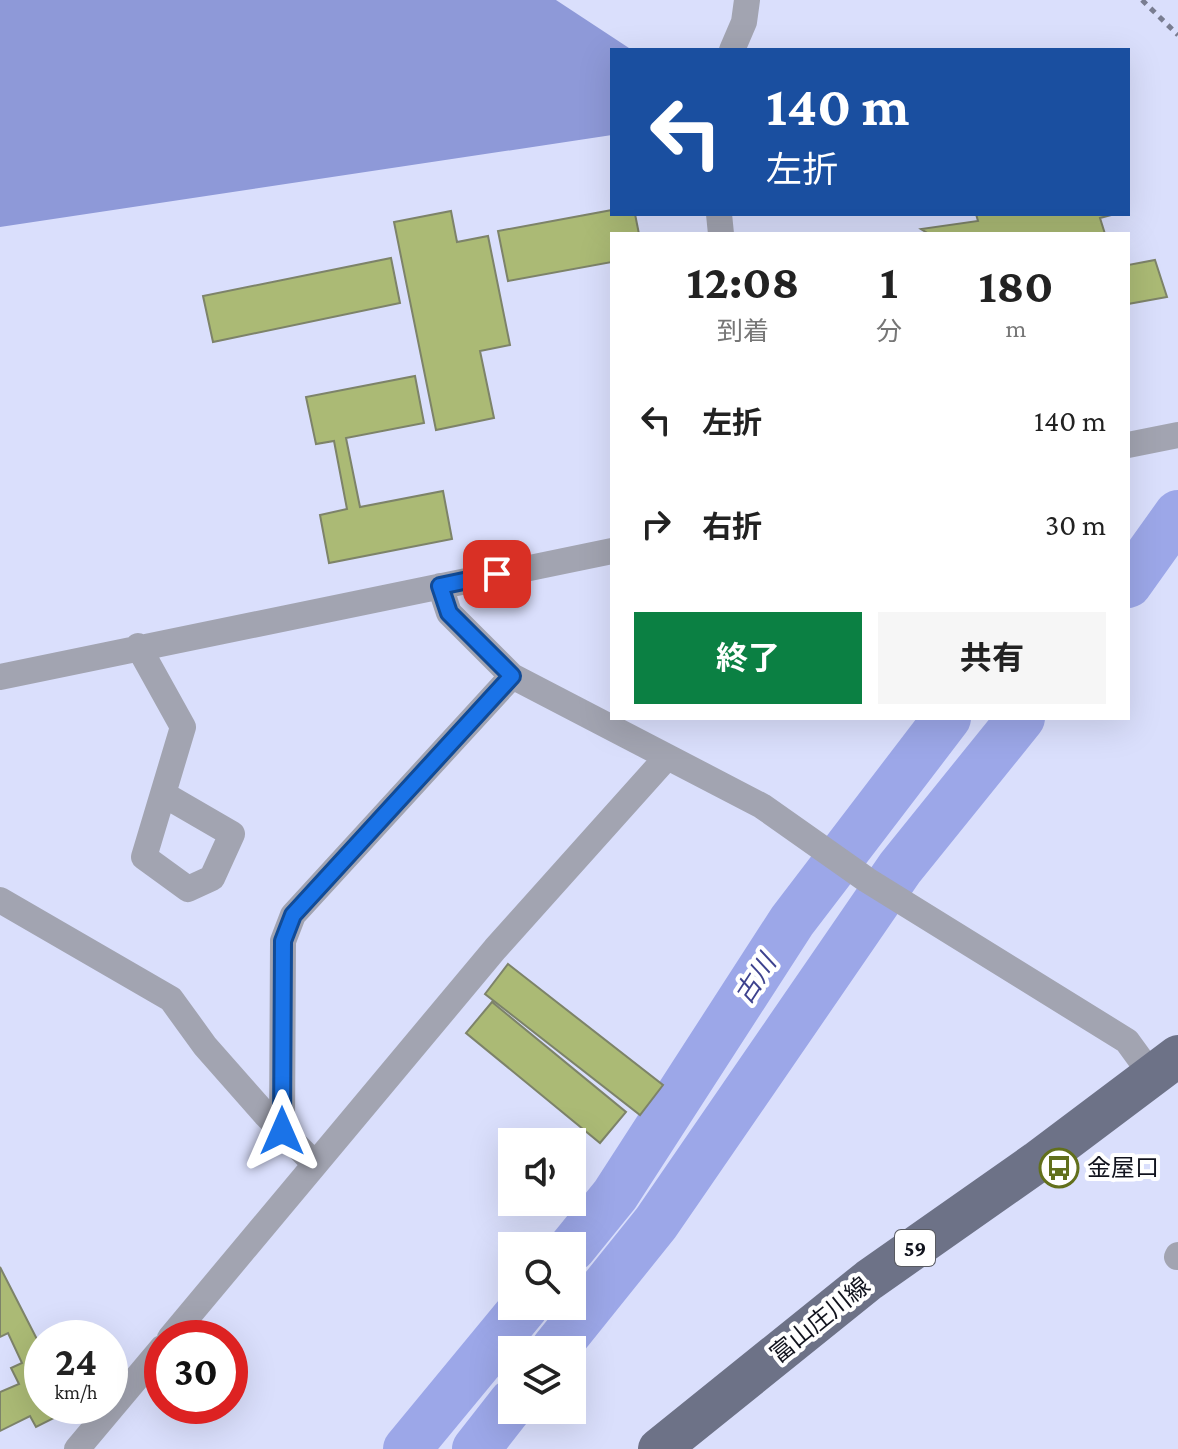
<!DOCTYPE html>
<html lang="ja">
<head>
<meta charset="utf-8">
<style>
	:root { --surface:#fff; --page:#f6f6f6; --text:#222; --muted:#767676; --accent:#0b8043 }
	body { margin:0; font-family:"Crimson Pro","Noto Sans JP",serif; background:var(--page); color:var(--text); height:100vh; display:flex; flex-direction:column; font-size:30px; white-space:nowrap }
	* { box-sizing:border-box; margin:0 }
	p { font-size:26px; color:var(--muted) }
	.icon { flex:none; width:44px; height:44px; fill:none; stroke:currentColor; stroke-width:2; stroke-linecap:round; stroke-linejoin:round }
	.map { position:relative; flex:1; overflow:hidden }
	.drawer { position:absolute; left:610px; top:232px; width:520px; height:488px; display:flex; flex-direction:column; background:var(--surface); border-radius:0px; box-shadow:0 8px 32px #0002 }
	.drawer>* { flex:none }
	.banner { position:absolute; left:610px; top:48px; width:520px; height:168px; border-radius:0px; box-shadow:0 8px 32px #0002; background:#1a4fa0; color:#fff; overflow:hidden }
	.fabs { position:absolute; left:498px; top:1128px; display:grid; gap:16px }
	.fabs a { display:grid; place-items:center; width:88px; height:88px; border-radius:0px; background:var(--surface); box-shadow:0 8px 32px #0002; font-size:40px }
	.speed { position:absolute; left:24px; top:1320px; display:flex; gap:16px; font-size:40px; font-weight:700; text-align:center }
	.speed>* { display:grid; place-content:center; width:104px; height:104px; border-radius:50%; background:var(--surface); box-shadow:0 8px 32px #0002; line-height:1 }
	.speed small { font-size:20px; font-weight:400 }
	.speed .limit { border:12px solid #d22; background:#fff; color:#111 }
	.pin { position:absolute; display:grid; place-items:center; width:68px; height:68px; color:#fff; margin:-34px; border-radius:16px; box-shadow:0 4px 12px #0006 }
	.me { position:absolute; width:88px; margin:-44px; rotate:0deg; stroke-linejoin:round; filter:drop-shadow(0 0 6px #0008) }
	.turn { display:flex; align-items:center; gap:28px; height:168px; padding:0 24px; font-size:36px }
	.turn .icon { width:104px; height:104px; stroke-width:2.5 }
	.turn b { display:block; font-size:56px; line-height:68px }
	.eta { display:flex; justify-content:space-evenly; align-items:center; height:136px; text-align:center }
	.eta b { font-size:48px; font-weight:700; line-height:56px }
	.primary-button { display:flex; gap:16px; margin-top:auto; padding:16px 24px }
	.primary-button a { flex:1; height:92px; border-radius:0px; background:var(--accent); color:#fff; font-size:32px; font-weight:700; line-height:92px; text-align:center }
	.primary-button a+a { background:var(--page); color:var(--text) }
	ul { padding:0; list-style:none }
	li { display:flex; align-items:center; gap:24px; height:104px; padding:0 24px }
	li div { flex:1 }
	li b { display:block; font-size:30px }
	li em { font-style:normal }
	.map>svg:first-child { display:block }
	.forest { fill:#8e99d8 }
	.lines { fill:none; stroke-linecap:round; stroke-linejoin:round }
	.river { stroke:#9ca7e8; stroke-width:48 }
	.building { fill:#abba75; stroke:#7d8369; stroke-width:2 }
	.path { stroke:#797d91; stroke-width:5; stroke-dasharray:6 6; stroke-linecap:butt }
	.street { stroke:#a2a4b1; stroke-width:26 }
	.primary { stroke:#6d7287; stroke-width:42 }
	.route-casing { stroke:#114b97; stroke-width:20 }
	.route { stroke:#1a73e8; stroke-width:14 }
	.labels { text-anchor:middle; stroke-width:8; stroke-linejoin:round; paint-order:stroke }
	.shield { fill:#fff; stroke:#585a61; stroke-width:2 }
	.shield-label { font-size:22px; font-weight:bold; fill:#11131d }
	.poi-label { font-size:24px; fill:#11131d; stroke:#fff; text-anchor:start }
	.street-label { font-size:24px; fill:#11131d; stroke:#fff }
	.water-label { font-size:26px; font-style:italic; fill:#3d428e; stroke:#fff }
</style>
</head>
<body>
<div class="map">
<svg width="1178" height="1449" viewBox="0 0 1178 1449">
	<rect width="100%" height="100%" fill="#dadffc"/>
	<path class="forest" d="M 0,0 L 556,0 L 632,50 L 612,50 L 612,135 L 0,227 Z"/>
	<g class="lines">
		<path class="river" d="M 1128,584 L 1178,514
			M 572,1248 L 615,1195 L 792,921 L 947,718
			M 554,1350 L 656,1223 L 900,868 L 1021,718
			M 407,1449 L 525,1306
			M 476,1449 L 512,1403"/>
	</g>
	<path class="building" d="M 612,210 L 612,214 L 635,214 L 639,234 L 612,234 L 612,262 L 508,281 L 498,231 Z
		M 451,211 L 457,242 L 488,236 L 510,345 L 480,351 L 494,418 L 436,430 L 394,222 Z
		M 976,214 L 1115,214 L 1100,218 L 1105,234 L 929,234 L 921,229 L 978,221 Z
		M 391,258 L 400,303 L 213,342 L 203,296 Z
		M 1155,260 L 1167,297 L 1128,304 L 1128,265 Z
		M 415,376 L 424,423 L 346,438 L 360,507 L 443,491 L 452,539 L 329,563 L 320,515 L 347,509 L 334,441 L 316,444 L 306,397 Z
		M 508,964 L 663,1085 L 640,1115 L 485,994 Z
		M 492,1002 L 626,1112 L 600,1143 L 466,1033 Z
		M 0,1267 L 42,1349 L 42,1406 L 72,1409 L 36,1427 L 30,1416 L 0,1431 L 0,1392 L 19,1384 L 11,1368 L 22,1363 L 8,1333 L 0,1337 Z"/>
	<g class="lines">
		<path class="path" d="M 1142,0 L 1178,35"/>
		<path class="street" d="M 732,50 L 744,22 L 747,0
			M 719,214 L 721,234
			M 1128,445 L 1178,435
			M 440,586 L 449,613 L 512,676 L 762,806 L 867,880 L 1127,1041 L 1151,1074
			M 138,646 L 183,727 L 144,857 L 188,889 L 212,878 L 232,834 L 163,794
			M 0,677 L 612,551
			M 0,900 L 171,999 L 205,1046 L 265,1114 L 315,1164
			M 282,1131 L 283,941 L 293,915 L 512,676
			M 1177,1257 L 1178,1255
			M 170,1338 L 495,949 L 667,757
			M 77,1449 L 162,1348"/>
		<path class="primary" d="M 659,1449 L 869,1280 L 1037,1162 L 1178,1056"/>
	</g>
	<g class="lines">
		<g class="route-casing">
			<path id="route" d="M 282,1131 L 283,941 L 293,915 L 512,676 L 449,613 L 440,586 L 497,574"/>
		</g>
		<use href="#route" class="route"/>
	</g>
	<defs>
		<g id="bus-ring" transform="scale(2)"><circle r="9.5" fill="#fff" stroke="#62701c" stroke-width="1.5"/><path d="M-5-6H5V4H4V6H2V4H-2V6H-4V4H-5ZM-3.5-4V0h7V-4ZM-3.5 1.2v1.5H-2V1.2ZM2 1.2v1.5H3.5V1.2Z" fill="#62701c"/></g>
	</defs>
	<g fill-rule="evenodd">
		<use href="#bus-ring" x="1059" y="1168"/>
	</g>
	<g class="labels">
		<rect class="shield" x="895" y="1230" width="40" height="36" rx="6"/>
		<g class="shield-label">
			<text x="915" y="1256">59</text>
		</g>
		<g class="poi-label">
			<text x="1087" y="1176">金屋口</text>
		</g>
		<g class="street-label">
			<text transform="translate(820 1320) rotate(-39)" y="8">富山庄川線</text>
		</g>
		<g class="water-label">
			<text transform="translate(755 979) rotate(-57)" y="9">古川</text>
		</g>
	</g>
</svg>
<div class="fabs">
<a><svg class="icon" aria-label="sound" viewBox="0 0 24 24"><path d="M4 9h4l5-4v14l-5-4H4zM17 9q2 3 0 6"/></svg></a>
<a><svg class="icon" aria-label="search" viewBox="0 0 24 24"><circle cx="10" cy="10" r="6"/><path d="M15 15l6 6"/></svg></a>
<a><svg class="icon" aria-label="layers" viewBox="0 0 24 24"><path d="M12 4l9 5-9 5-9-5zM3 14l9 5 9-5"/></svg></a>
</div>
<div class="speed"><div>24<small>km/h</small></div><div class="limit">30</div></div>
<div class="pin" style="left:497px;top:574px;background:#d93025"><svg class="icon" aria-label="arrive" viewBox="0 0 24 24"><path d="M6 21V4h12l-3 4 3 4H6"/></svg></div>
<svg class="me" style="left:282px;top:1131px" viewBox="-20 -20 40 40"><path d="M0-17L14 15 0 8-14 15z" fill="#1a73e8" stroke="#fff" stroke-width="4"/></svg>
<div class="banner">
<div class="turn"><svg class="icon" aria-label="left" viewBox="0 0 24 24"><path d="M17 20v-9H6M10 6l-5 5 5 5"/></svg><div><b>140 m</b>左折</div></div>
</div>
<section class="drawer">
<div class="eta">
<div><b>12:08</b><p>到着</p></div>
<div><b>1</b><p>分</p></div>
<div><b>180</b><p>m</p></div>
</div>
<ul>
<li><svg class="icon" aria-label="left" viewBox="0 0 24 24"><path d="M17 20v-9H6M10 6l-5 5 5 5"/></svg><div><b>左折</b></div><em>140 m</em></li>
<li><svg class="icon" aria-label="right" viewBox="0 0 24 24"><path d="M7 20v-9h11M14 6l5 5-5 5"/></svg><div><b>右折</b></div><em>30 m</em></li>
</ul>
<div class="primary-button"><a>終了</a><a>共有</a></div>
</section>
</div>
</body>
</html>
